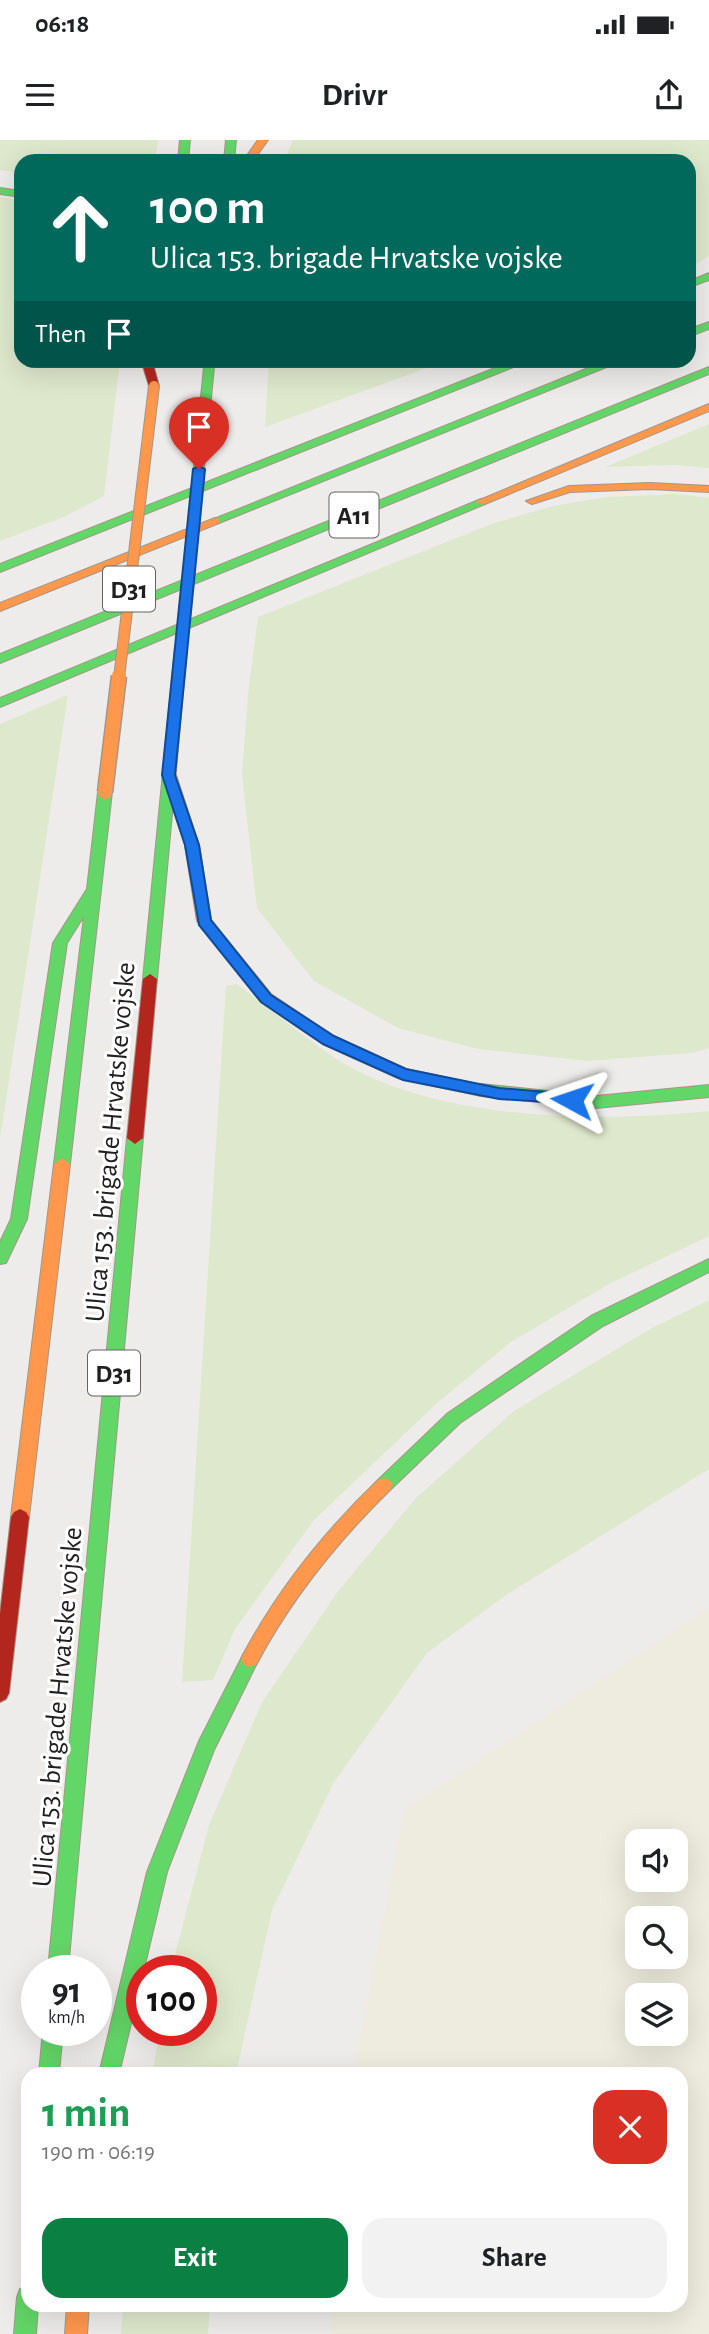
<!DOCTYPE html>
<html lang="en">
<head>
<meta charset="utf-8">
<style>
	:root { --surface:#fff; --page:#f2f2f2; --text:#202124; --muted:#757577; --accent:#0b8043 }
	body { margin:0; font-family:"Alegreya Sans",sans-serif; background:var(--page); color:var(--text); height:100vh; display:flex; flex-direction:column; font-size:26px; white-space:nowrap }
	* { box-sizing:border-box; margin:0 }
	p { font-size:23px; color:var(--muted) }
	.icon { flex:none; width:38px; height:38px; fill:none; stroke:currentColor; stroke-width:2; stroke-linecap:round; stroke-linejoin:round }
	.map { position:relative; flex:1; overflow:hidden }
	.drawer { position:absolute; left:21px; top:1927px; width:667px; height:245px; display:flex; flex-direction:column; background:var(--surface); border-radius:21px; box-shadow:0 7px 28px #0002 }
	.drawer>* { flex:none }
	.top-card { position:absolute; left:14px; top:14px; width:682px; height:214px; border-radius:21px; box-shadow:0 7px 28px #0002; background:#00695c; color:#fff; overflow:hidden }
	.tools { position:absolute; left:625px; top:1689px; display:grid; gap:14px }
	.tools a { display:grid; place-items:center; width:63px; height:63px; border-radius:14px; background:var(--surface); box-shadow:0 7px 28px #0002; font-size:35px }
	.speed { position:absolute; left:21px; top:1815px; display:flex; gap:14px; font-size:35px; font-weight:700; text-align:center }
	.speed>* { display:grid; place-content:center; width:91px; height:91px; border-radius:50%; background:var(--surface); box-shadow:0 7px 28px #0002; line-height:1 }
	.speed small { font-size:18px; font-weight:400 }
	.speed .limit { border:10px solid #d22; background:#fff; color:#111 }
	.pin { position:absolute; display:grid; place-items:center; width:60px; height:60px; color:#fff; margin:-72px -30px; border-radius:50% 50% 50% 0; rotate:-45deg; box-shadow:0 0 7px #0007 }
	.pin .icon { rotate:45deg }
	.me { position:absolute; width:77px; margin:-38px; rotate:275deg; stroke-linejoin:round; filter:drop-shadow(0 0 5px #0008) }
	.turn { display:flex; align-items:center; gap:24px; height:147px; padding:0 21px; font-size:32px }
	.turn .icon { width:91px; height:91px; stroke-width:2.5 }
	.turn b { display:block; font-size:49px; line-height:60px }
	.then { display:flex; align-items:center; height:66px; padding:0 21px; background:#0003; gap:14px; font-size:26px }
	.round { display:grid; place-items:center; flex:none; width:74px; height:74px; border-radius:21px; background:var(--page) }
	.head { display:flex; align-items:center; justify-content:space-between; height:119px; padding:0 21px }
	h1 { font-size:42px; font-weight:700; line-height:52px; color:#1e9e55 }
	.button { display:flex; gap:14px; margin-top:auto; padding:14px 21px }
	.button a { flex:1; height:80px; border-radius:21px; background:var(--accent); color:#fff; font-size:28px; font-weight:700; line-height:80px; text-align:center }
	.button a+a { background:var(--page); color:var(--text) }
	.status { display:flex; justify-content:space-between; align-items:center; height:49px; padding:0 35px; background:var(--surface); direction:ltr }
	.status svg { height:19px; fill:currentColor }
	header { display:flex; justify-content:space-between; align-items:center; height:91px; padding:0 21px; background:var(--surface); font-size:32px; font-weight:700 }
	.map>svg:first-child { display:block }
	.farmland { fill:#edecde; fill-rule:evenodd }
	.grass { fill:#dee8cc }
	.lines { fill:none; stroke-linecap:round; stroke-linejoin:round }
	.fast-casing { stroke:#a39788; stroke-width:2 }
	.slow-casing { stroke:#a39788; stroke-width:2 }
	.jam-casing { stroke:#a39788; stroke-width:2 }
	.fast { fill:#63d668; fill-rule:evenodd }
	.slow { fill:#ff974d; fill-rule:evenodd }
	.jam { fill:#b3261e; fill-rule:evenodd }
	.fast-bridge-casing { stroke:#a39788; stroke-width:12; stroke-linecap:butt }
	.slow-bridge-far1-casing { stroke:#a39788; stroke-width:12; stroke-linecap:butt }
	.slow-bridge-casing { stroke:#a39788; stroke-width:17; stroke-linecap:butt }
	.fast-bridge { stroke:#63d668; stroke-width:10 }
	.slow-bridge-far1 { stroke:#ff974d; stroke-width:10 }
	.slow-bridge { stroke:#ff974d; stroke-width:14 }
	.route { fill:#1a73e8; stroke:#114b97; stroke-width:2 }
	.labels { text-anchor:middle; stroke-width:6; stroke-linejoin:round; paint-order:stroke }
	.shield { fill:#fff; stroke:#636363; stroke-width:2 }
	.shield-label { font-size:26px; font-weight:bold; fill:#202020 }
	.street-label { font-size:28px; fill:#202020; stroke:#fff }
</style>
</head>
<body>
<div class="status"><b>06:18</b><svg viewBox="0 0 49 12"><path d="M0 12V9h3v3zM5 12V6h3v6zM10 12V3h3v9zM15 12V0h3v12zM26 1h20v11H26zM47 4h2v5h-2z"/></svg></div>
<header><svg class="icon" aria-label="menu" viewBox="0 0 24 24"><path d="M4 6h16M4 12h16M4 18h16"/></svg>Drivr<svg class="icon" aria-label="share" viewBox="0 0 24 24"><path d="M12 15V3M7 8l5-5 5 5M5 13v7h14v-7"/></svg></header>
<div class="map">
<svg width="709" height="2194" viewBox="0 0 709 2194">
	<rect width="100%" height="100%" fill="#eeecea"/>
	<path class="farmland" d="M 709,1468 L 709,2194 L 331,2194 L 332,2165 L 681,2165 L 681,1934 L 353,1934 L 405,1669 ZM 637,1701 L 676,1701 L 676,1740 L 637,1740 ZM 637,1778 L 676,1778 L 676,1816 L 637,1816 ZM 637,1855 L 676,1855 L 676,1894 L 637,1894 Z"/>
	<path class="grass" d="M 0,0 L 158,0 L 155,21 L 21,21 L 21,33 L 0,30 Z
		M 293,0 L 709,0 L 709,116 L 690,128 L 690,21 L 284,21 Z
		M 0,57 L 21,60 L 21,220 L 120,221 L 104,356 L 64,377 L 0,401 Z
		M 269,221 L 269,220 L 446,221 L 265,287 Z
		M 709,284 L 709,328 L 676,325 L 605,327 Z
		M 675,354 L 709,358 L 709,908 L 691,913 L 587,921 L 478,909 L 398,888 L 314,841 L 257,768 L 242,635 L 248,554 L 258,477 L 494,383 L 553,366 L 607,357 Z
		M 68,555 L 4,973 L 0,997 L 0,584 Z
		M 237,844 C 269,868 301,895 335,918 C 432,981 598,983 709,971 L 709,1096 L 609,1144 L 511,1202 L 436,1264 L 313,1381 L 235,1489 L 213,1540 L 182,1542 L 226,846 Z
		M 709,1160 L 709,1329 L 509,1453 L 427,1513 L 334,1642 L 272,1770 L 236,1934 L 152,1934 L 160,1890 L 201,1890 L 201,1830 L 171,1830 L 209,1685 L 262,1562 L 339,1450 L 416,1358 L 514,1271 L 650,1189 Z
		M 123,2165 L 210,2165 L 208,2194 L 121,2194 Z"/>
	<g class="lines">
		<g class="fast-casing">
			<path id="fast" d="M 180,0 L 190,0 L 188,21 L 178,21 Z
				M 226,0 L 236,0 L 234,21 L 224,21 Z
				M 0,48 L 21,51 L 21,57 L 0,54 Z
				M 709,133 L 709,140 L 690,147 L 690,141 Z
				M 709,182 L 709,189 L 690,196 L 690,189 Z
				M 515,220 L 531,220 L 0,432 L 0,424 Z
				M 608,220 L 624,220 L 219,383 L 211,383 L 209,381 Z
				M 709,227 L 709,234 L 0,523 L 0,514 Z
				M 481,359 L 487,362 L 485,364 L 0,567 L 0,558 Z
				M 181,504 L 187,508 L 157,839 L 150,844 L 143,839 L 175,508 Z
				M 105,648 L 112,652 L 70,1024 L 62,1030 L 54,1024 L 84,776 L 67,803 L 27,1079 L 6,1123 L 0,1124 L 0,1102 L 11,1079 L 53,803 L 87,749 L 98,652 Z
				M 481,944 L 596,956 L 709,945 L 709,957 L 596,968 L 481,956 L 474,950 Z
				M 135,992 L 143,998 L 68,1830 L 48,1830 L 127,998 Z
				M 709,1119 L 709,1132 L 603,1186 L 460,1283 L 390,1350 L 384,1352 L 378,1350 L 375,1345 L 378,1340 L 448,1273 L 591,1176 Z
				M 250,1511 L 256,1513 L 259,1519 L 214,1610 L 167,1732 L 119,1934 L 99,1934 L 147,1732 L 199,1601 L 244,1513 Z
				M 43,1890 L 63,1890 L 59,1934 L 39,1934 Z
				M 28,2146 L 28,2165 L 38,2165 L 36,2194 L 14,2194 L 17,2157 L 20,2149 Z"/>
		</g>
		<g class="slow-casing">
			<path id="slow" d="M 258,0 L 268,0 L 258,14 L 258,21 L 248,21 L 248,14 Z
				M 709,264 L 709,271 L 485,364 L 475,362 Z
				M 650,343 L 709,346 L 709,352 L 650,349 L 570,352 L 532,364 L 526,361 L 569,346 Z
				M 215,378 L 219,379 L 219,383 L 0,471 L 0,463 Z
				M 169,631 L 176,635 L 199,705 L 211,780 L 271,854 L 333,896 L 406,929 L 486,946 L 488,950 L 486,954 L 481,956 L 398,938 L 323,904 L 261,862 L 197,781 L 185,705 L 162,635 Z
				M 62,1018 L 70,1024 L 29,1377 L 26,1382 L 20,1385 L 14,1382 L 11,1377 L 54,1024 Z
				M 384,1338 L 390,1340 L 393,1345 L 390,1350 C 337,1402 291,1459 256,1525 L 250,1527 L 244,1525 L 241,1519 L 244,1513 C 279,1448 325,1391 378,1340 Z
				M 67,2165 L 89,2165 L 87,2194 L 65,2194 Z"/>
		</g>
		<g class="jam-casing">
			<path id="jam" d="M 141,220 L 152,220 L 159,246 L 158,248 L 149,246 Z
				M 150,834 L 157,839 L 143,998 L 135,1004 L 127,998 L 143,839 Z
				M 20,1369 L 26,1372 L 29,1377 L 9,1553 L 6,1559 L 0,1562 L 0,1474 L 11,1377 L 14,1372 Z"/>
		</g>
		<use href="#fast" class="fast"/>
		<use href="#slow" class="slow"/>
		<use href="#jam" class="jam"/>
		<g class="fast-bridge-casing">
			<path id="fast-bridge" d="M 181,508 L 209,227"/>
		</g>
		<g class="slow-bridge-far1-casing">
			<path id="slow-bridge-far1" d="M 119,538 L 154,246"/>
		</g>
		<g class="slow-bridge-casing">
			<path id="slow-bridge" d="M 105,652 L 119,536"/>
		</g>
		<use href="#fast-bridge" class="fast-bridge"/>
		<use href="#slow-bridge-far1" class="slow-bridge-far1"/>
		<use href="#slow-bridge" class="slow-bridge"/>
	</g>
	<path class="route" d="M 199,326 L 205,329 L 175,635 L 199,705 L 211,780 L 271,855 L 334,896 L 406,929 L 499,948 L 572,954 L 579,960 L 577,964 L 499,959 L 403,940 L 323,904 L 261,862 L 199,785 L 185,705 L 162,635 L 193,329 Z"/>
	<g class="labels">
		<g class="shield">
			<rect x="329.5" y="352.5" width="49" height="45" rx="5"/>
			<rect x="103" y="426.5" width="52" height="45" rx="5"/>
			<rect x="88" y="1210.5" width="52" height="45" rx="5"/>
		</g>
		<g class="shield-label">
			<text x="354" y="384">A11</text>
			<text x="129" y="458">D31</text>
			<text x="114" y="1242">D31</text>
		</g>
		<g class="street-label">
			<text transform="translate(109 1002) rotate(-85)" y="10">Ulica 153. brigade Hrvatske vojske</text>
			<text transform="translate(56 1567) rotate(-85)" y="10">Ulica 153. brigade Hrvatske vojske</text>
		</g>
	</g>
</svg>
<div class="tools">
<a><svg class="icon" aria-label="sound" viewBox="0 0 24 24"><path d="M4 9h4l5-4v14l-5-4H4zM17 9q2 3 0 6"/></svg></a>
<a><svg class="icon" aria-label="search" viewBox="0 0 24 24"><circle cx="10" cy="10" r="6"/><path d="M15 15l6 6"/></svg></a>
<a><svg class="icon" aria-label="layers" viewBox="0 0 24 24"><path d="M12 4l9 5-9 5-9-5zM3 14l9 5 9-5"/></svg></a>
</div>
<div class="speed"><div>91<small>km/h</small></div><div class="limit">100</div></div>
<div class="pin" style="left:199px;top:329px;background:#d93025"><svg class="icon" aria-label="arrive" viewBox="0 0 24 24"><path d="M6 21V4h12l-3 4 3 4H6"/></svg></div>
<svg class="me" style="left:572px;top:960px" viewBox="-20 -20 40 40"><path d="M0-17L14 15 0 8-14 15z" fill="#1a73e8" stroke="#fff" stroke-width="4"/></svg>
<div class="top-card">
<div class="turn"><svg class="icon" aria-label="ahead" viewBox="0 0 24 24"><path d="M12 20V5M6 11l6-6 6 6"/></svg><div><b>100 m</b>Ulica 153. brigade Hrvatske vojske</div></div>
<div class="then">Then<svg class="icon" aria-label="arrive" viewBox="0 0 24 24"><path d="M6 21V4h12l-3 4 3 4H6"/></svg></div>
</div>
<section class="drawer">
<div class="head"><div><h1>1 min</h1><p>190 m · 06:19</p></div><a class="round" style="background:#d93025;color:#fff"><svg class="icon" aria-label="close" viewBox="0 0 24 24"><path d="M6 6l12 12M18 6L6 18"/></svg></a></div>
<div class="button"><a>Exit</a><a>Share</a></div>
</section>
</div>
</body>
</html>
